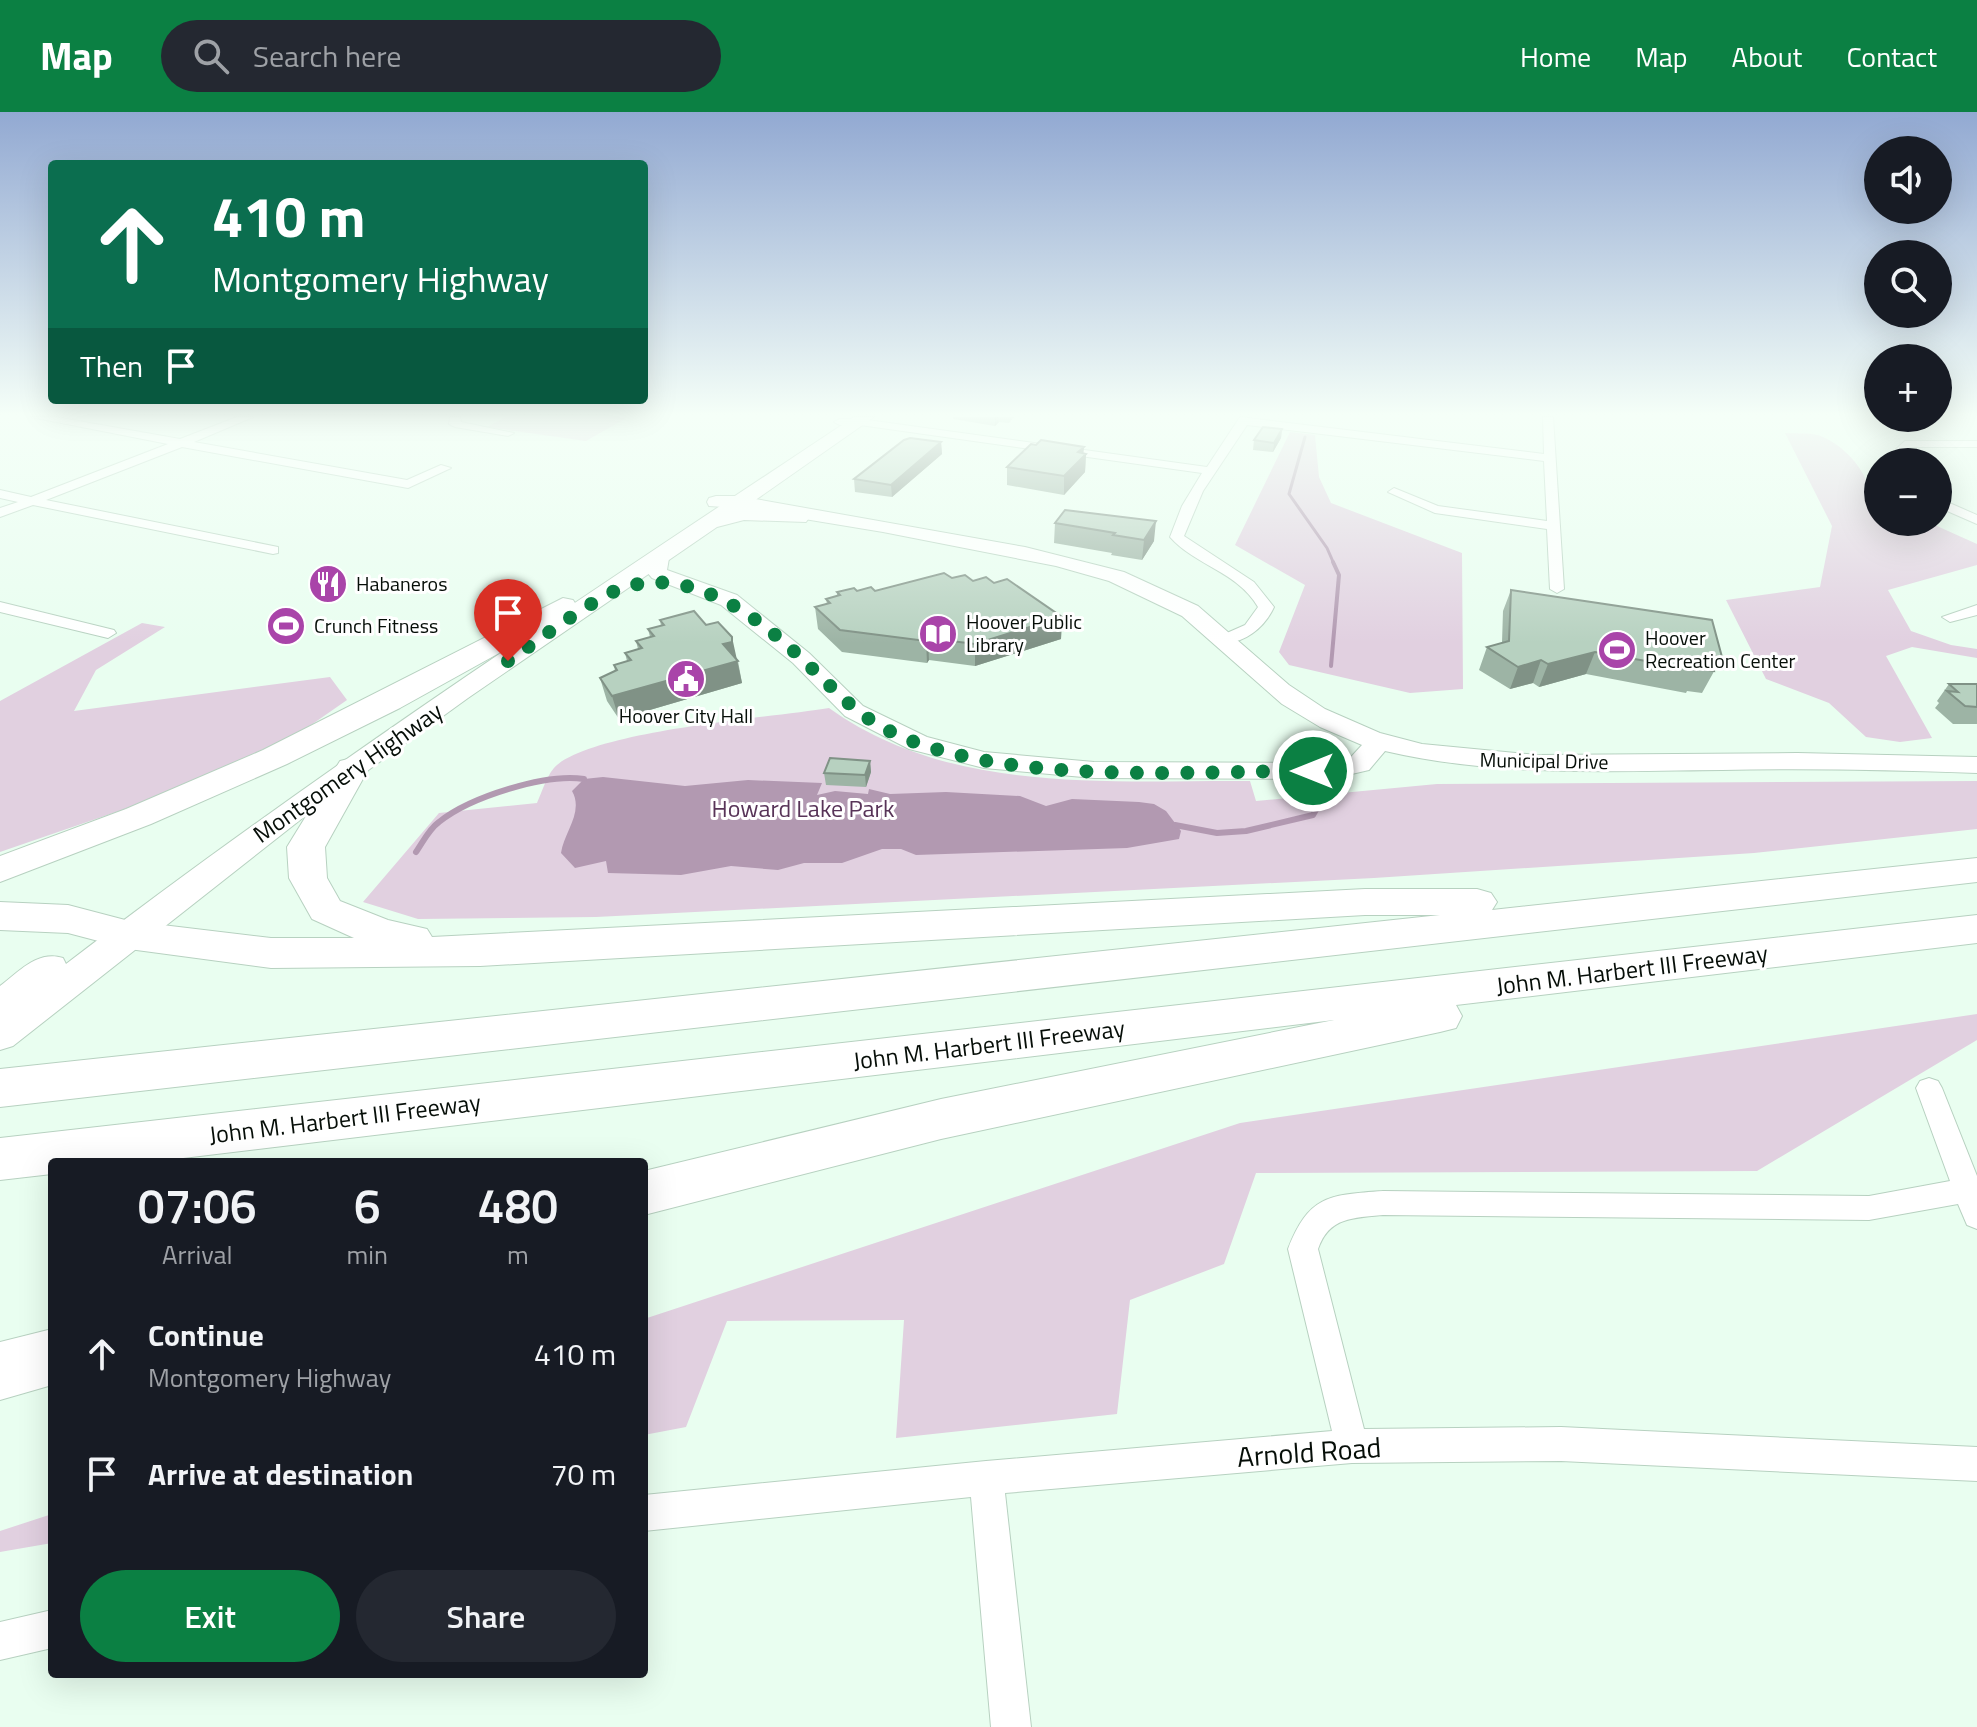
<!DOCTYPE html>
<html lang="en">
<head>
<meta charset="utf-8">
<style>
	:root { --surface:#171b24; --page:#242831; --text:#f1f3f6; --muted:#9ea1a6; --accent:#0b8043 }
	body { margin:0; font-family:"Titillium Web",sans-serif; background:var(--page); color:var(--text); height:100vh; display:flex; flex-direction:column; font-size:30px; white-space:nowrap }
	* { box-sizing:border-box; margin:0 }
	p { font-size:26px; color:var(--muted) }
	.icon { flex:none; width:44px; height:44px; fill:none; stroke:currentColor; stroke-width:2; stroke-linecap:round; stroke-linejoin:round }
	.map { position:relative; flex:1; overflow:hidden }
	.side { position:absolute; left:48px; top:1046px; width:600px; height:520px; display:flex; flex-direction:column; background:var(--surface); border-radius:8px; box-shadow:0 8px 32px #0002 }
	.side>* { flex:none }
	.hud { position:absolute; left:48px; top:48px; width:600px; height:244px; border-radius:8px; box-shadow:0 8px 32px #0002; background:#0b6e4f; color:#fff; overflow:hidden }
	.buttons { position:absolute; left:1864px; top:24px; display:grid; gap:16px }
	.buttons a { display:grid; place-items:center; width:88px; height:88px; border-radius:50%; background:var(--surface); box-shadow:0 8px 32px #0002; font-size:40px }
	.pin { position:absolute; display:grid; place-items:center; width:68px; height:68px; color:#fff; margin:-82px -34px; border-radius:50% 50% 50% 0; rotate:-45deg; box-shadow:0 0 8px #0007 }
	.pin .icon { rotate:45deg }
	.me { position:absolute; width:88px; margin:-44px; rotate:270deg; stroke-linejoin:round; filter:drop-shadow(0 0 6px #0008) }
	.turn { display:flex; align-items:center; gap:28px; height:168px; padding:0 32px; font-size:36px }
	.turn .icon { width:104px; height:104px; stroke-width:2.5 }
	.turn b { display:block; font-size:56px; line-height:68px }
	.then { display:flex; align-items:center; height:76px; padding:0 32px; background:#0003; gap:16px; font-size:30px }
	.eta { display:flex; justify-content:space-evenly; align-items:center; height:136px; text-align:center }
	.eta b { font-size:48px; font-weight:600; line-height:56px }
	.primary-button { display:flex; gap:16px; margin-top:auto; padding:16px 32px }
	.primary-button a { flex:1; height:92px; border-radius:48px; background:var(--accent); color:#fff; font-size:32px; font-weight:600; line-height:92px; text-align:center }
	.primary-button a+a { background:var(--page); color:var(--text) }
	ul { padding:0; list-style:none }
	li { display:flex; align-items:center; gap:24px; height:120px; padding:0 32px }
	li div { flex:1 }
	li b { display:block; font-size:30px }
	li em { font-style:normal }
	header { display:flex; align-items:center; gap:48px; box-sizing:border-box; height:112px; padding:0 40px; background:var(--accent); color:#fff }
	header strong { font-size:38px }
	nav { display:flex; gap:44px; margin-inline-start:auto; font-size:28px }
	.search { width:560px; height:72px; background:var(--page); display:flex; align-items:center; gap:20px; box-sizing:border-box; padding:0 28px; border-radius:44px; color:var(--muted); font-size:30px }
	.map>svg:first-child { display:block }
	.green { fill:#e1d0e0 }
	.water { fill:#b299b1 }
	.lines { fill:none; stroke-linecap:round; stroke-linejoin:round }
	.stream-far2 { stroke:#b299b1; stroke-width:3 }
	.stream-far1 { stroke:#b299b1; stroke-width:4 }
	.stream { stroke:#b299b1; stroke-width:6 }
	.street-casing { stroke:#b7d1c0; stroke-width:2 }
	.secondary-casing { stroke:#b7d1c0; stroke-width:2 }
	.primary-casing { stroke:#b7d1c0; stroke-width:2 }
	.highway-casing { stroke:#b7d1c0; stroke-width:2 }
	.street { fill:#fff; fill-rule:evenodd }
	.secondary { fill:#fff; fill-rule:evenodd }
	.primary { fill:#fff; fill-rule:evenodd }
	.highway { fill:#fff; fill-rule:evenodd }
	.wall { fill:#9db4a5 }
	.shaded-wall { fill:#809286 }
	.building { fill:#b7d1c0; stroke:#809286; stroke-width:2 }
	.route { stroke:#0b8043; stroke-width:14; stroke-dasharray:0 25.2 }
	.labels { text-anchor:middle; stroke-width:6; stroke-linejoin:round; paint-order:stroke }
	.far-poi-label { font-size:20px; fill:#060e08; stroke:#fff; text-anchor:start }
	.far-street-label { font-size:20px; fill:#060e08; stroke:#fff }
	.street-label { font-size:24px; fill:#060e08; stroke:#fff }
	.park-label { font-size:24px; fill:#583458; stroke:#fff }
	.near-street-label { font-size:28px; fill:#060e08; stroke:#fff }
</style>
</head>
<body>
<header>
<strong>Map</strong>
<div class="search"><svg class="icon" aria-label="search" viewBox="0 0 24 24"><circle cx="10" cy="10" r="6"/><path d="M15 15l6 6"/></svg>Search here</div>
<nav><a>Home</a><a>Map</a><a>About</a><a>Contact</a></nav>
</header>
<div class="map">
<svg width="1977" height="1615" viewBox="0 0 1977 1615">
	<rect width="100%" height="100%" fill="#e9fef0"/>
	<path class="green" d="M 506,305 L 628,305 L 586,329 L 487,315 Z
		M 1290,320 L 1315,323 L 1319,365 L 1331,391 L 1462,441 L 1463,577 L 1410,581 L 1289,553 L 1279,540 L 1305,473 L 1235,433 Z
		M 1785,321 C 1797,322 1813,320 1823,325 C 1842,333 1865,356 1868,376 L 1878,379 L 1878,410 L 1928,410 L 1977,432 L 1977,453 L 1888,478 L 1911,519 L 1951,533 L 1977,537 L 1977,546 L 1912,535 L 1886,544 L 1932,626 L 1900,630 L 1866,625 L 1829,591 L 1766,567 L 1726,488 L 1820,475 L 1832,414 Z
		M 142,511 L 165,515 L 96,558 L 74,599 L 330,565 L 347,588 L 301,620 L 151,688 L 0,740 L 0,589 Z
		M 829,596 C 950,683 1109,668 1250,669 L 1256,689 L 1437,672 L 1977,669 L 1977,717 L 1754,741 L 1374,766 L 596,805 L 418,807 L 363,790 L 439,701 L 537,691 C 542,680 548,660 557,653 C 600,618 768,606 829,596 Z
		M 1977,902 L 1977,928 L 1757,1059 L 1256,1061 L 1224,1152 L 1130,1188 L 1117,1302 L 896,1326 L 904,1208 L 727,1209 L 686,1315 L 644,1323 L 644,1207 L 1240,1011 Z
		M 52,1402 L 52,1431 L 0,1440 L 0,1419 Z"/>
	<path class="water" d="M 603,665 L 685,674 L 748,668 L 822,671 L 817,683 L 835,679 L 868,682 L 869,677 L 890,682 L 946,680 L 1020,684 L 1046,694 L 1072,687 L 1139,690 L 1154,692 L 1166,699 L 1181,719 L 1179,727 L 1127,736 L 916,743 L 901,737 L 882,737 L 842,751 L 804,751 L 778,758 L 731,754 L 681,763 L 608,761 L 606,749 L 575,756 L 561,741 C 564,720 584,700 572,679 L 584,667 Z"/>
	<g class="lines">
		<path class="stream-far2" d="M 1305,325 L 1289,382 L 1327,436 L 1334,452"/>
		<path class="stream-far1" d="M 1331,554 L 1339,463 L 1333,450"/>
		<path class="stream" d="M 1175,713 L 1217,721 L 1246,719 L 1313,703 L 1326,680
			M 416,740 C 423,730 429,717 439,710 C 470,685 546,661 584,667"/>
		<g class="street-casing">
			<path id="street" d="M 31,305 L 56,305 L 180,327 L 237,305 L 253,305 L 194,330 L 407,368 L 441,353 L 451,356 L 408,376 L 182,335 L 46,388 L 278,435 L 278,441 L 273,442 L 33,393 L 0,405 L 0,396 L 18,390 L 0,386 L 0,378 L 31,385 L 168,332 Z
				M 450,305 L 460,305 L 461,310 L 514,321 L 508,324 L 455,315 L 449,312 Z
				M 1240,305 L 1544,342 L 1543,305 L 1553,305 L 1564,477 L 1557,481 L 1550,477 L 1547,417 L 1435,401 L 1388,380 L 1394,376 L 1438,394 L 1547,409 L 1544,349 L 1247,313 L 1203,379 L 1184,424 L 1254,470 L 1274,495 C 1265,515 1243,534 1220,530 L 1220,524 L 1245,513 L 1258,495 C 1238,460 1196,454 1170,425 L 1182,394 L 1202,361 L 860,313 L 840,313 L 834,310 L 840,307 L 860,307 L 1207,355 Z
				M 1977,329 L 1977,335 L 1909,335 L 1916,350 L 1904,350 L 1896,337 L 1905,329 Z
				M 1938,386 L 1977,403 L 1977,412 L 1938,395 Z
				M 0,490 L 114,518 L 116,521 L 108,526 L 0,500 Z
				M 1977,493 L 1977,503 L 1950,510 L 1942,505 Z
				M 1929,966 L 1938,969 L 1942,976 L 1977,1064 L 1977,1117 L 1967,1113 L 1958,1092 L 1869,1108 L 1383,1103 C 1353,1106 1329,1105 1318,1137 L 1364,1317 L 1561,1315 L 1977,1335 L 1977,1369 L 1561,1349 L 1352,1351 L 1005,1381 L 1031,1615 L 991,1615 L 971,1385 L 644,1419 L 644,1383 L 986,1349 L 1332,1319 L 1288,1137 C 1309,1083 1329,1083 1383,1079 L 1869,1084 L 1950,1069 L 1916,976 L 1920,969 Z
				M 52,1498 L 52,1536 L 0,1548 L 0,1510 Z"/>
		</g>
		<g class="secondary-casing">
			<path id="secondary" d="M 716,384 L 738,384 L 1025,435 L 1124,460 L 1198,494 L 1289,573 L 1325,597 L 1380,621 L 1422,632 L 1536,643 L 1797,641 L 1977,645 L 1977,661 C 1892,658 1807,656 1722,658 C 1609,659 1496,665 1385,639 L 1369,658 L 1330,667 L 1094,666 L 984,656 L 909,637 L 845,604 L 793,551 L 721,493 L 652,466 L 646,459 L 652,442 L 666,442 L 669,446 L 667,458 L 737,483 L 809,541 L 863,594 L 927,625 L 984,640 L 1094,650 L 1330,651 L 1350,646 L 1362,633 L 1320,615 L 1282,592 L 1182,504 L 1109,469 L 1056,454 L 883,420 L 738,396 L 709,394 L 707,390 L 709,386 Z"/>
		</g>
		<g class="primary-casing">
			<path id="primary" d="M 854,305 L 874,305 L 744,396 L 799,400 L 806,402 L 809,406 L 806,410 L 744,408 L 717,415 L 468,586 L 309,701 L 13,934 L 0,938 L 0,874 C 19,860 37,838 63,846 L 66,852 C 320,657 588,482 854,305 Z"/>
		</g>
		<g class="highway-casing">
			<path id="highway" d="M 563,486 L 573,488 L 577,494 L 573,500 L 400,596 L 287,652 L 151,712 L 0,770 L 0,744 L 126,697 L 263,638 Z
				M 352,646 L 364,649 L 369,656 L 325,735 L 327,766 L 340,789 L 388,808 L 427,817 L 432,825 L 1365,777 L 1477,777 L 1491,781 L 1497,790 L 1492,798 L 1977,746 L 1977,770 L 0,995 L 0,957 L 1440,803 L 1365,803 L 480,854 L 271,856 L 129,837 L 68,821 L 0,818 L 0,790 L 68,793 L 129,809 L 271,826 L 354,826 L 312,807 L 289,766 L 287,735 L 340,649 Z
				M 1977,803 L 1977,831 L 1456,893 L 1462,904 L 1456,916 L 1440,920 L 941,1027 L 644,1103 L 644,1059 L 941,987 L 1334,908 L 150,1050 L 52,1050 L 52,1062 L 0,1068 L 0,1026 Z
				M 52,1217 L 52,1273 L 0,1288 L 0,1230 Z"/>
		</g>
		<use href="#street" class="street"/>
		<use href="#secondary" class="secondary"/>
		<use href="#primary" class="primary"/>
		<use href="#highway" class="highway"/>
	</g>
	<path class="wall" d="M 953,305 L 1014,305 L 1009,311 L 999,310 L 995,314 L 953,307 Z
		M 1282,317 L 1281,326 L 1273,340 L 1253,338 L 1254,328 Z
		M 941,330 L 942,342 L 892,385 L 855,380 L 854,367 Z
		M 1084,335 L 1083,341 L 1086,342 L 1085,360 L 1064,383 L 1007,373 L 1007,355 Z
		M 1065,398 L 1154,429 L 1142,448 L 1111,443 L 1112,441 L 1054,431 L 1055,411 Z
		M 952,466 L 994,471 L 1062,505 L 1061,527 L 975,554 L 929,548 L 927,551 L 842,540 L 818,517 L 815,495 L 827,492 L 826,487 L 837,484 L 837,480 L 875,479 Z
		M 1511,478 L 1722,545 L 1702,581 L 1687,579 L 1686,581 L 1586,562 L 1539,575 L 1533,571 L 1510,577 L 1479,558 L 1487,535 L 1502,531 L 1503,499 Z
		M 660,508 L 736,546 L 738,549 L 742,571 L 619,607 L 607,589 L 600,566 L 615,559 L 614,553 L 627,549 L 625,541 L 638,537 L 636,529 L 650,525 L 648,517 L 661,514 Z
		M 1949,572 L 1977,572 L 1977,612 L 1953,612 L 1935,596 L 1939,591 L 1937,589 Z
		M 870,649 L 871,660 L 866,675 L 826,673 L 824,661 Z"/>
	<path class="shaded-wall" d="M 995,305 L 999,305 L 999,310 L 995,314 Z
		M 1282,317 L 1281,326 L 1273,340 L 1274,331 Z
		M 941,330 L 942,342 L 892,385 L 891,373 Z
		M 1084,335 L 1083,345 L 1086,342 L 1085,360 L 1064,383 L 1064,364 L 1078,340 Z
		M 1156,409 L 1154,429 L 1142,448 L 1144,428 Z
		M 1062,505 L 1061,527 L 975,554 L 975,532 Z
		M 732,525 L 742,571 L 619,607 L 612,584 L 723,532 Z
		M 928,526 L 929,548 L 927,551 L 926,529 Z
		M 1595,540 L 1586,562 L 1539,575 L 1548,552 Z
		M 1541,548 L 1533,571 L 1510,577 L 1518,555 Z
		M 870,649 L 871,660 L 866,675 L 865,663 Z"/>
	<path class="building" d="M 1263,315 L 1282,317 L 1274,331 L 1254,328 Z
		M 910,326 L 941,330 L 891,373 L 854,367 L 904,328 Z
		M 1041,328 L 1084,335 L 1078,340 L 1086,342 L 1064,364 L 1007,355 L 1031,332 L 1036,333 Z
		M 1065,398 L 1156,409 L 1144,428 L 1113,423 L 1115,421 L 1055,411 Z
		M 944,461 L 952,466 L 965,463 L 973,469 L 986,465 L 994,471 L 1007,467 L 1062,505 L 975,532 L 928,526 L 926,529 L 840,518 L 815,495 L 830,491 L 826,487 L 840,483 L 837,480 L 854,476 L 857,479 L 871,475 L 875,479 Z
		M 1511,478 L 1712,508 L 1722,545 L 1710,543 L 1714,559 L 1697,556 L 1697,558 L 1595,540 L 1548,552 L 1541,548 L 1518,555 L 1487,535 L 1509,529 Z
		M 694,499 L 706,513 L 718,510 L 732,525 L 732,530 L 723,532 L 738,549 L 612,584 L 600,566 L 617,558 L 614,553 L 631,548 L 625,541 L 642,536 L 636,529 L 654,524 L 648,517 L 664,513 L 660,508 Z
		M 1949,572 L 1977,572 L 1977,595 L 1965,594 L 1947,579 L 1958,580 Z
		M 830,646 L 870,649 L 865,663 L 824,661 Z"/>
	<linearGradient id="sky" x2="0" y2="1"><stop stop-color="#92a9d2"/><stop offset="0.57" stop-color="#f5fff8"/><stop offset="1" stop-color="#f5fff8" stop-opacity="0"/></linearGradient>
	<rect width="1977" height="531" fill="url(#sky)"/>
	<g class="lines">
		<path class="route" d="M 508,549 C 539,528 570,504 603,485 C 675,444 751,498 801,546 C 843,585 860,610 917,631 C 1033,672 1190,659 1313,659"/>
	</g>
	<defs>
		<g id="restaurant-disc" transform="scale(2)"><circle r="9.5" fill="#a944a9" stroke="#fff"/><path d="M-5-6h1v4h1v-4h1v4h1v-4h1v5L-1.5 .5V6h-2V.5L-5-1ZM5-6V6H3V1.5H1.5Q1.5-4 5-6Z" fill="#fff"/></g>
		<g id="stadium-disc" transform="scale(2)"><circle r="9.5" fill="#a944a9" stroke="#fff"/><path d="M0-5a6.5 5 0 1 0 0 10a6.5 5 0 1 0 0-10ZM-3.5-1.8h7v3.6h-7Z" fill="#fff"/></g>
		<g id="library-disc" transform="scale(2)"><circle r="9.5" fill="#a944a9" stroke="#fff"/><path d="M-6-4Q-3-5.5-.7-3.5V5Q-3 3-6 4ZM6-4Q3-5.5 .7-3.5V5Q3 3 6 4Z" fill="#fff"/></g>
		<g id="civic-disc" transform="scale(2)"><circle r="9.5" fill="#a944a9" stroke="#fff"/><path d="M-.6-6.5H3V-4.5H.6V-3L4-1V1h2V6H-6V1h2V-1L-.6-3ZM-1.2 2.5V6h2.4V2.5Z" fill="#fff"/></g>
	</defs>
	<g fill-rule="evenodd">
		<use href="#restaurant-disc" x="328" y="472"/>
		<use href="#stadium-disc" x="286" y="514"/>
		<use href="#library-disc" x="938" y="522"/>
		<use href="#stadium-disc" x="1617" y="538"/>
		<use href="#civic-disc" x="686" y="567"/>
	</g>
	<g class="labels">
		<g class="far-poi-label">
			<text x="356" y="479">Habaneros</text>
			<text x="966" y="517">Hoover Public<tspan x="966" dy="23">Library</tspan></text>
			<text x="314" y="521">Crunch Fitness</text>
			<text x="1645" y="533">Hoover<tspan x="1645" dy="23">Recreation Center</tspan></text>
			<text x="686" y="611" text-anchor="middle">Hoover City Hall</text>
		</g>
		<g class="far-street-label">
			<text transform="translate(1544 649) rotate(1)" y="7">Municipal Drive</text>
		</g>
		<g class="street-label">
			<text transform="translate(348 661) rotate(-35)" y="8">Montgomery Highway</text>
			<text transform="translate(1632 858) rotate(-7)" y="8">John M. Harbert III Freeway</text>
			<text transform="translate(989 933) rotate(-7)" y="8">John M. Harbert III Freeway</text>
			<text transform="translate(345 1007) rotate(-7)" y="8">John M. Harbert III Freeway</text>
		</g>
		<g class="park-label">
			<text x="803" y="705">Howard Lake Park</text>
		</g>
		<g class="near-street-label">
			<text transform="translate(1309 1340) rotate(-4)" y="10">Arnold Road</text>
		</g>
	</g>
</svg>
<div class="buttons">
<a><svg class="icon" aria-label="sound" viewBox="0 0 24 24"><path d="M4 9h4l5-4v14l-5-4H4zM17 9q2 3 0 6"/></svg></a>
<a><svg class="icon" aria-label="search" viewBox="0 0 24 24"><circle cx="10" cy="10" r="6"/><path d="M15 15l6 6"/></svg></a>
<a>+</a>
<a>−</a>
</div>
<div class="pin" style="left:508px;top:549px;background:#d93025"><svg class="icon" aria-label="arrive" viewBox="0 0 24 24"><path d="M6 21V4h12l-3 4 3 4H6"/></svg></div>
<svg class="me" style="left:1313px;top:659px" viewBox="-20 -20 40 40"><circle r="17" fill="#0b8043" stroke="#fff" stroke-width="3"/><path d="M0-11L8 9 0 5-8 9z" fill="#fff"/></svg>
<div class="hud">
<div class="turn"><svg class="icon" aria-label="ahead" viewBox="0 0 24 24"><path d="M12 20V5M6 11l6-6 6 6"/></svg><div><b>410 m</b>Montgomery Highway</div></div>
<div class="then">Then<svg class="icon" aria-label="arrive" viewBox="0 0 24 24"><path d="M6 21V4h12l-3 4 3 4H6"/></svg></div>
</div>
<section class="side">
<div class="eta">
<div><b>07:06</b><p>Arrival</p></div>
<div><b>6</b><p>min</p></div>
<div><b>480</b><p>m</p></div>
</div>
<ul>
<li><svg class="icon" aria-label="ahead" viewBox="0 0 24 24"><path d="M12 20V5M6 11l6-6 6 6"/></svg><div><b>Continue</b><p>Montgomery Highway</p></div><em>410 m</em></li>
<li><svg class="icon" aria-label="arrive" viewBox="0 0 24 24"><path d="M6 21V4h12l-3 4 3 4H6"/></svg><div><b>Arrive at destination</b></div><em>70 m</em></li>
</ul>
<div class="primary-button"><a>Exit</a><a>Share</a></div>
</section>
</div>
</body>
</html>
